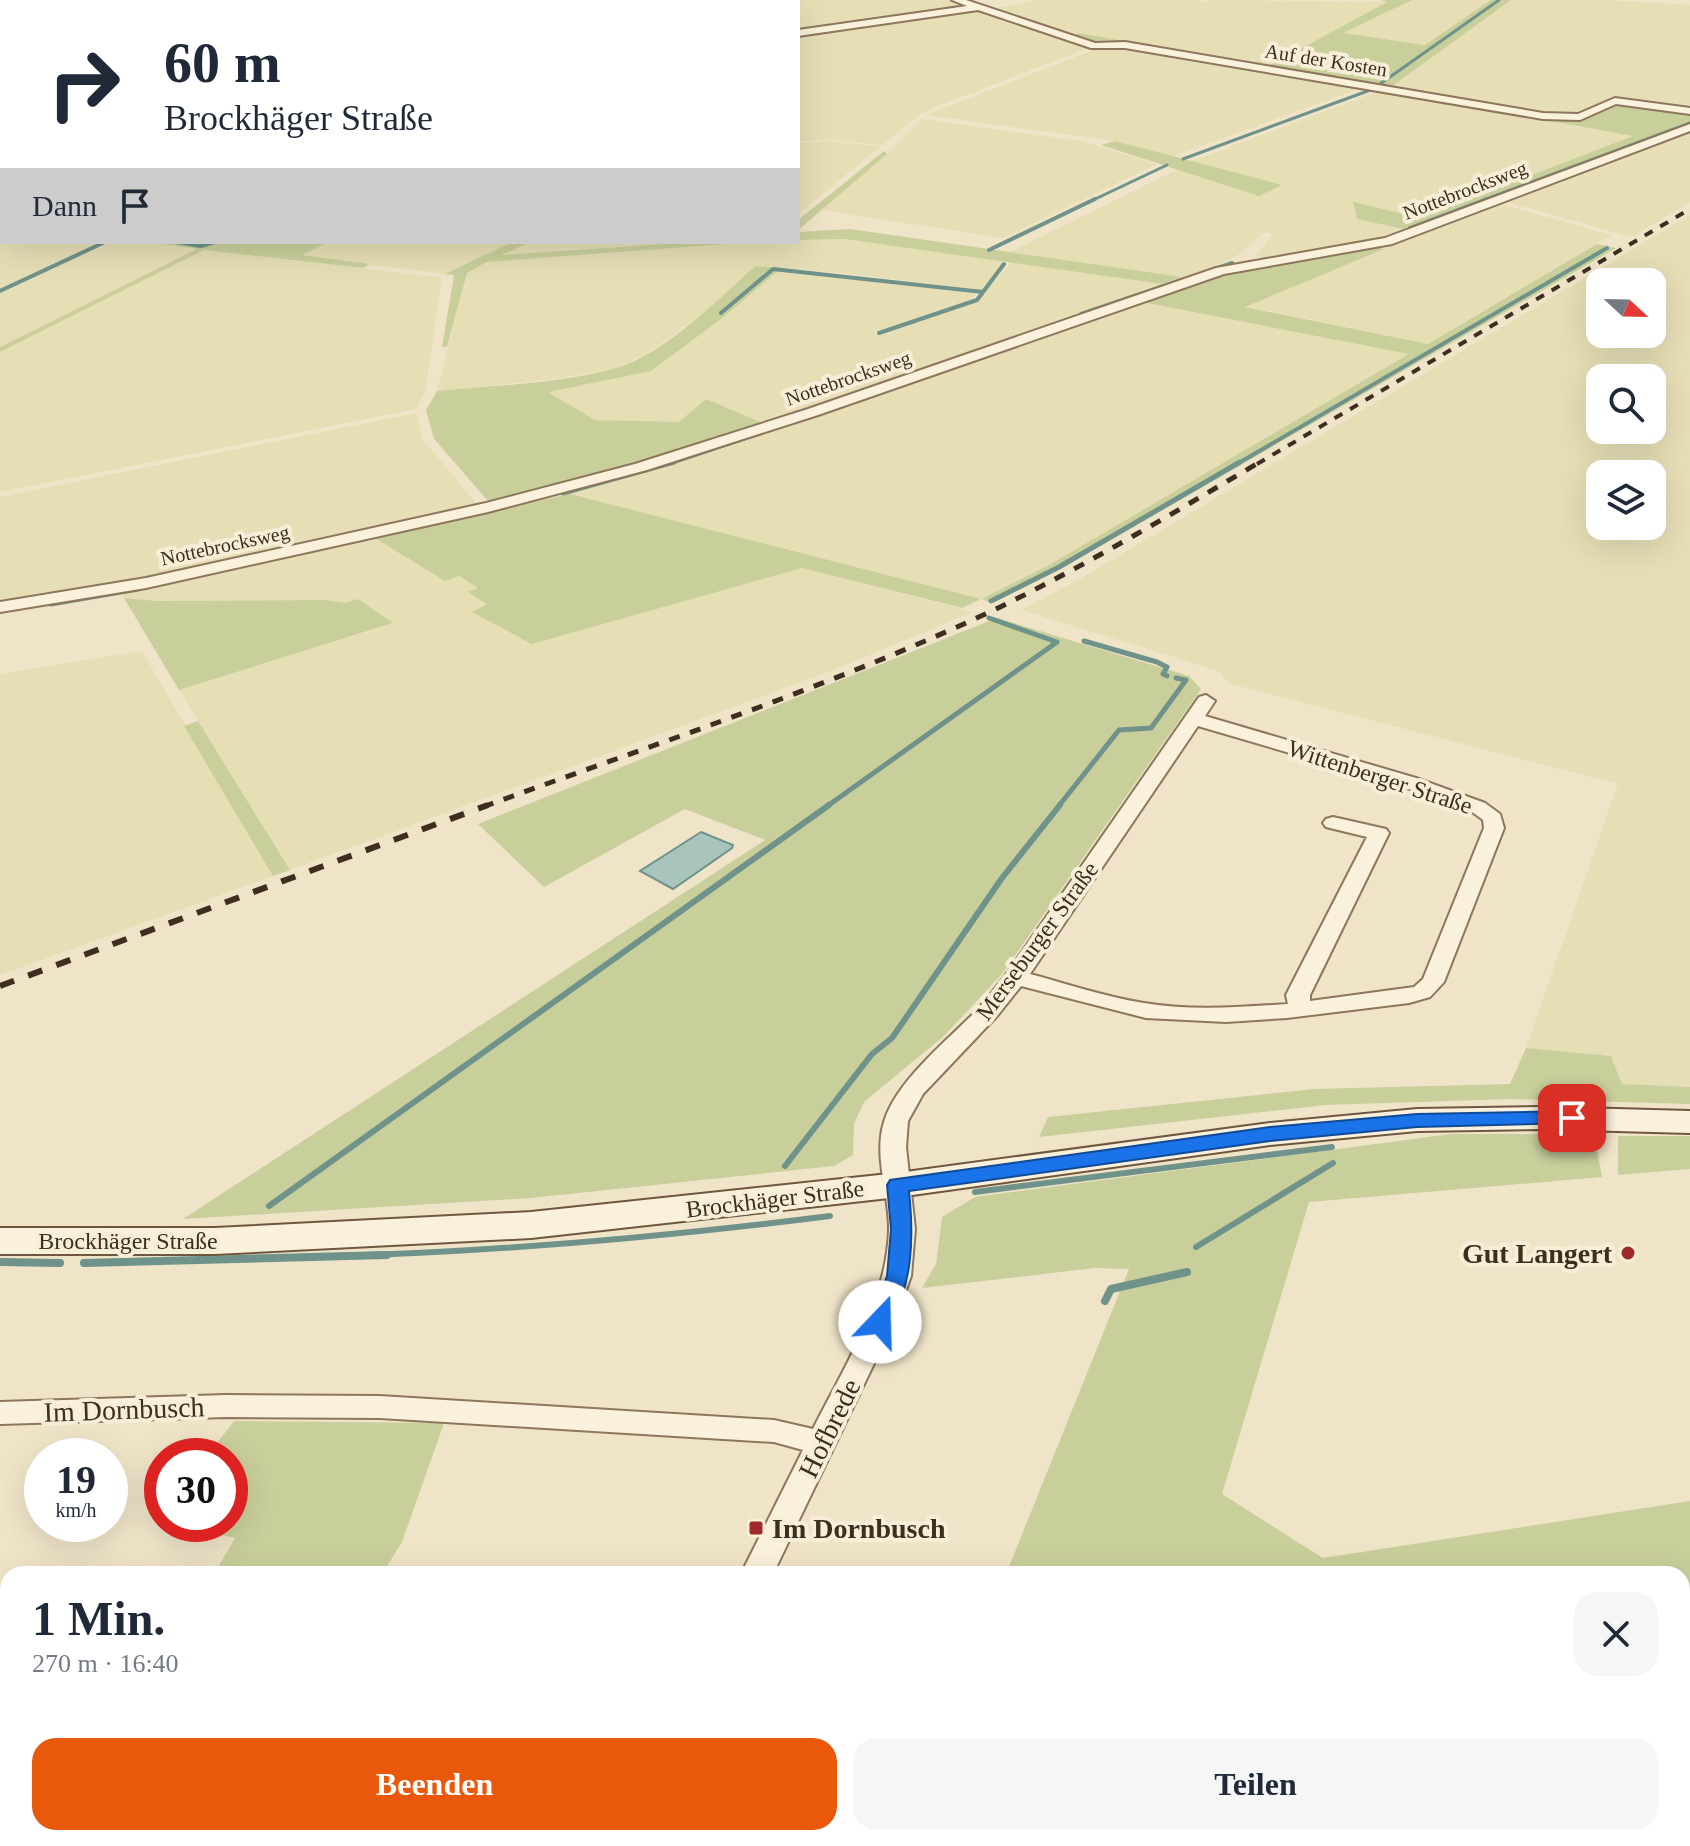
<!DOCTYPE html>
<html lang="de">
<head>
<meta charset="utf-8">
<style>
	:root { --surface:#fff; --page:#f6f6f7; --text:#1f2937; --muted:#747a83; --accent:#ea580c }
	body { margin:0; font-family:Georgia,serif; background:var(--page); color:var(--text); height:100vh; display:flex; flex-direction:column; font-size:30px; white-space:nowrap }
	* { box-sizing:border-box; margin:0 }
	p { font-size:26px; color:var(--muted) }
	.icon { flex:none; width:44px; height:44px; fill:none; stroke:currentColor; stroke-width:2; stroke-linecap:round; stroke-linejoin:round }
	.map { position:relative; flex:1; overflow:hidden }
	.sheet { position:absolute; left:0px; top:1566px; width:1690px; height:280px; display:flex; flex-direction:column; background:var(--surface); border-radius:24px 24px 0 0; box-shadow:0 8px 32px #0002 }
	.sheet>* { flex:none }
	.hud { position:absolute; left:0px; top:0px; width:800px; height:244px; box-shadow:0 8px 32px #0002; background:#fff; color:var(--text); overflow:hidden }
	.needle { width:52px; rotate:112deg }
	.fabs { position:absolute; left:1586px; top:268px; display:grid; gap:16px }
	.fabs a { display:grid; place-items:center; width:80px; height:80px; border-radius:16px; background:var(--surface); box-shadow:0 8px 32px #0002; font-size:40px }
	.speed { position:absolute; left:24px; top:1438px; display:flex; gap:16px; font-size:40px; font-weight:700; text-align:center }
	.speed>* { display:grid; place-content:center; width:104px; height:104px; border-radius:50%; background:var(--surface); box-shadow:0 8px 32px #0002; line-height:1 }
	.speed small { font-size:20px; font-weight:400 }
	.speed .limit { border:12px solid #d22; background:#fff; color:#111 }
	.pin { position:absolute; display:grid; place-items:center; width:68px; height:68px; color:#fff; margin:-34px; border-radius:16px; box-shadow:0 4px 12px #0006 }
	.me { position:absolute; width:88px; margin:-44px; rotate:21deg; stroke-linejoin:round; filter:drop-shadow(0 0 6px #0008) }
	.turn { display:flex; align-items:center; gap:28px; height:168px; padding:0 32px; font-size:36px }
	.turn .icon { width:104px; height:104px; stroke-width:2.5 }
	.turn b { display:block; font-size:56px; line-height:68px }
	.then { display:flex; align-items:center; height:76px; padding:0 32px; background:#0003; gap:16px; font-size:30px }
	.round { display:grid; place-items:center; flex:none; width:84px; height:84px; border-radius:24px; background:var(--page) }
	.summary { display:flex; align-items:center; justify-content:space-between; height:136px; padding:0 32px }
	h1 { font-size:48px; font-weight:800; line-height:60px }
	.button { display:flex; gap:16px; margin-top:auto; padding:16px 32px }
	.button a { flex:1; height:92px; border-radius:24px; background:var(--accent); color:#fff; font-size:32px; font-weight:800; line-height:92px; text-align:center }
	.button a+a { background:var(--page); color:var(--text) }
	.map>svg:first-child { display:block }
	.farmland { fill:#e6deb5; fill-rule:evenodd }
	.green { fill:#c9cf9b }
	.water { fill:#a9c4bc; stroke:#6f938a; stroke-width:2 }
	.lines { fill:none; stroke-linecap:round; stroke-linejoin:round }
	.stream-far4 { stroke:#6f938a; stroke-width:3 }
	.stream-far3 { stroke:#6f938a; stroke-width:4 }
	.stream-far2 { stroke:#6f938a; stroke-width:5 }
	.stream-far1 { stroke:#6f938a; stroke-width:6 }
	.stream { stroke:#6f938a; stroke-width:8 }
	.street-casing { stroke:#8d765c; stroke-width:4 }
	.secondary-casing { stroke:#6f573f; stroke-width:4 }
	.street { fill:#faf1dc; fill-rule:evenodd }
	.secondary { fill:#faf1dc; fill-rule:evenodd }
	.rail-far2 { stroke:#3d2e20; stroke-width:4; stroke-dasharray:9 9; stroke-linecap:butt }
	.rail-far1 { stroke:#3d2e20; stroke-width:5; stroke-dasharray:11 11; stroke-linecap:butt }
	.rail { stroke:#3d2e20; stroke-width:6; stroke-dasharray:15 15; stroke-linecap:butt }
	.route { fill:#1a73e8; stroke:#114b97; stroke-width:2 }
	.poi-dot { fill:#9e2a2b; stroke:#f7eed8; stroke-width:3 }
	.labels { text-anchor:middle; stroke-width:8; stroke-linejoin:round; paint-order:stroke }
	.far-street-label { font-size:20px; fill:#3d2e20; stroke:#f7eed8 }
	.street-label { font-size:24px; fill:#3d2e20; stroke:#f7eed8 }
	.near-poi-label { font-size:28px; font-weight:bold; fill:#3d2e20; stroke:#f7eed8; text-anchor:end }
	.near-street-label { font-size:28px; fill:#3d2e20; stroke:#f7eed8 }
</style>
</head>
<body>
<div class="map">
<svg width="1690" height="1846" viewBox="0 0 1690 1846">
	<rect width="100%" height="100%" fill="#f0e4c8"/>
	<path class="farmland" d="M 386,0 L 669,0 L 681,2 L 382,2 Z
		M 755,0 L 951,0 L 972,7 L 798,31 L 798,2 L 749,2 Z
		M 1036,0 L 1202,0 L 1197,1 L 1200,3 L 1213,0 L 1388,2 L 1269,66 L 1057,32 L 993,9 Z
		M 1412,0 L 1491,0 L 1425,45 L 1342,33 Z
		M 1511,0 L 1607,0 L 1690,5 L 1690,109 L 1612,97 L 1583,114 L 1543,114 L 1390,87 Z
		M 983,11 L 1091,47 L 933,108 L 917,116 L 883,145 L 830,140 L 798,141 L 798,35 Z
		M 1114,46 L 1361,88 L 1171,157 L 1115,141 L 926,115 L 1093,50 Z
		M 1379,91 L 1634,136 L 1420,218 L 1353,202 L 1357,219 L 1403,229 L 1380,239 L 1265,259 L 1256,255 L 1273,234 L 1263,232 L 1243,252 L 1221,264 L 1182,277 L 1010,252 L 1178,169 L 1259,196 L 1281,185 L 1189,162 Z
		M 922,119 L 1080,141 L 1157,164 L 1003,238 L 820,210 L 887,154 Z
		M 1690,131 L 1690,202 L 1632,237 L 1502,201 Z
		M 828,141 L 881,146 L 798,214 L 798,143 Z
		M 1497,203 L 1612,235 L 1428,344 L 1244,306 Z
		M 1690,215 L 1690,1087 L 1622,1084 L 1611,1056 L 1526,1048 L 1618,784 L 1228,683 L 1219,671 L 1021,610 L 1080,579 ZM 1600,282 L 1652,282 L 1652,334 L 1600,334 ZM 1600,378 L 1652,378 L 1652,430 L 1600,430 ZM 1600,474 L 1652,474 L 1652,526 L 1600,526 Z
		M 0,222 L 2,242 L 101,242 L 0,289 Z
		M 845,239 L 1005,261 L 981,291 L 845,273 L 755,266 L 706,312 L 646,354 L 617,368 L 556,379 L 437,391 L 467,273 L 486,262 L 754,242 Z
		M 111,242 L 149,242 L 198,249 L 0,347 L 0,293 Z
		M 328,242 L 512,242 L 445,274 L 300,255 Z
		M 530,242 L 694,242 L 498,255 Z
		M 204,250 L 442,278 L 425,393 L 416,409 L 0,492 L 0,352 Z
		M 1011,262 L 1162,284 L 763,423 L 706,399 L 679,422 L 595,420 L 547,391 L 651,370 L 725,316 L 778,270 L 978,292 L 969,302 L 874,333 L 880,334 L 975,303 Z
		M 1142,302 L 1410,354 L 1049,565 L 981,599 L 570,494 L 719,450 Z
		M 416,413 L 423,440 L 477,504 L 139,578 L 0,600 L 0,497 Z
		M 373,537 L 445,581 L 459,576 L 479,589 L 469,592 L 488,604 L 473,611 L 532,644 L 802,568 L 973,612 L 831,671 L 290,870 L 179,690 L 392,624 L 346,603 L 324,600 L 157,601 L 124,598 L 122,594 Z
		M 142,651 L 273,876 L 0,975 L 0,674 Z"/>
	<path class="green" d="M 1380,0 L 1412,0 L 1343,33 L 1425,45 L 1491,0 L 1511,0 L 1391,87 L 1478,103 L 1476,104 L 1582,118 L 1619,98 L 1690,109 L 1690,122 L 1403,229 L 1357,219 L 1353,202 L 1420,218 L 1633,136 L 1125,44 L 1100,46 L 1071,37 L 1078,33 L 1269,66 L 1387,2 Z
		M 1115,141 L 1282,185 L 1259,196 L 1101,145 Z
		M 884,151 L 887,154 L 798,230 L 798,220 Z
		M 850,229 L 1182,277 L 1162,284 L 845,239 L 798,240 L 798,232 Z
		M 149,242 L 328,242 L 302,255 L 370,264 L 363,268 L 204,250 L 0,352 L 0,347 L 197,249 Z
		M 512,242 L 530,242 L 502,255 L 694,242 L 754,242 L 486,262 L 467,273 L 447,347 L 442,347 L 454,275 L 445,274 Z
		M 1597,244 L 1616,248 L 1061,569 L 993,603 L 981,599 L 962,608 L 802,568 L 532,644 L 472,612 L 487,604 L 468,592 L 478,588 L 459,576 L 445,581 L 373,537 L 570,494 L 981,599 L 1049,565 L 1409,354 L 1142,302 L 1263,264 L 1376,247 L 1384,249 L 1245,307 L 1428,344 Z
		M 755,266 L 781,268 L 725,316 L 651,371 L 548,392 L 595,420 L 679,422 L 706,399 L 763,423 L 654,459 L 488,501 L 434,439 L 426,410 L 437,391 C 496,385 559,384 616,368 C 663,355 719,299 755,266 Z
		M 124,598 L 157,601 L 324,600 L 346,603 L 358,599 L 393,623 L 179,690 Z
		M 997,618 L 1189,676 L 1201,689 L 1002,974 L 944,1036 L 864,1102 L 854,1124 L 853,1155 L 834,1166 L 531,1198 L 183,1219 L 765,840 L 685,809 L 544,887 L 478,824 Z
		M 198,721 L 290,870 L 273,876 L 184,726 Z
		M 1526,1048 L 1611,1056 L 1622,1084 L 1690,1087 L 1690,1104 L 1511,1099 L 1325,1105 L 1039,1137 L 1048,1117 L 1314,1089 L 1510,1084 Z
		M 1451,1134 L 1594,1134 L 1602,1177 L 1309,1202 L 1222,1494 L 1323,1558 L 1690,1501 L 1690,1846 L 1654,1846 L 1629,1838 L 1682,1838 L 1682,1574 L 1006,1574 L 1129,1269 L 1095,1268 L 922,1288 L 936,1264 L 942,1217 L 975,1197 Z
		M 1618,1136 L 1690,1136 L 1690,1169 L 1618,1175 Z
		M 234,1421 L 444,1423 L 402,1542 L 382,1574 L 214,1574 L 235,1538 L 176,1524 L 230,1524 L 230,1456 L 207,1456 Z"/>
	<path class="water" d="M 701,832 L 733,845 L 732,848 L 673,889 L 640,871 Z"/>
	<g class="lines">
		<path class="stream-far4" d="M 88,2 L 91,0
			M 379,2 L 383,0
			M 738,2 L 744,0
			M 1380,84 L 1499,0
			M 1183,159 L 1373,89
			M 1091,201 L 1167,165
			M 1481,201 L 1690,123"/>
		<path class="stream-far3" d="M 1410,228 L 1487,199
			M 176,242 L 201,246 L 215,242
			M 989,250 L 1095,199
			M 1212,270 L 1232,263
			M 0,291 L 105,242
			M 721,313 L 773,269 L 983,292
			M 1081,314 L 1194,276
			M 879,333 L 977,300 L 1004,264
			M 668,464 L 776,428
			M 1237,464 L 1607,248"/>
		<path class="stream-far2" d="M 563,493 L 674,462
			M 991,601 L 1059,567 L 1240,462
			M 51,604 L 138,589
			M 1084,641 L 1157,662 L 1167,667 L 1163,674 L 1167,676
			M 826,807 L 1057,642 L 989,618
			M 1058,807 L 1119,730 L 1151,728 L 1186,680 L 1176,678"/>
		<path class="stream-far1" d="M 785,1166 L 872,1054 L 892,1038 L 1002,878 L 1060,805
			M 975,1192 L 1332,1147
			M 269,1206 L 829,805
			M 1196,1247 L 1333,1163
			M 308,1257 C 483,1253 656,1238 830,1216"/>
		<path class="stream" d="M 0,1262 L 60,1263
			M 84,1263 L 387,1255
			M 1105,1301 L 1111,1289 L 1187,1272"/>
		<g class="street-casing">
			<path id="street" d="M 952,0 L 966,0 L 1095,43 L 1125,42 L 1543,113 L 1578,114 L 1615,98 L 1690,108 L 1690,114 L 1616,104 L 1580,120 L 1543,119 L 1125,48 L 1091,48 L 978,10 L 798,36 L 798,30 L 967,6 Z
				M 1690,124 L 1690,131 L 1392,244 L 1224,274 L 818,415 L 647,470 L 488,512 L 146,588 L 0,612 L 0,602 L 146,578 L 486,503 L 635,464 L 808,409 L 1216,268 L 1385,238 Z
				M 2,193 L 2,201 L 0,202 L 0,194 Z
				M 1206,695 L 1215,701 L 1205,716 L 1416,778 L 1485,803 L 1500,814 L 1504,828 L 1444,982 L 1430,997 L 1409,1003 L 1287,1018 L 1226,1022 L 1146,1018 L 1021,986 L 997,1016 L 923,1094 L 908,1121 L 906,1147 L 915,1229 L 911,1276 L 894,1322 L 773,1574 L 741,1574 L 803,1450 L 774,1442 L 380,1418 L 226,1417 L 0,1424 L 0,1402 L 226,1395 L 380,1396 L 774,1420 L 813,1429 C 844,1367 886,1303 889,1231 C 890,1196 873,1157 884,1122 C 896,1081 948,1040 977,1010 C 988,998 998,985 1008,972 L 1199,697 ZM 1198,726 L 1402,786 L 1471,811 L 1483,820 L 1484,828 L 1423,979 L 1414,987 L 1310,1001 L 1310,995 L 1389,833 L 1386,829 L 1333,817 L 1326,819 L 1323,823 L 1326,827 L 1367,837 L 1286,995 L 1288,1004 C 1240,1007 1192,1011 1144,1003 C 1105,997 1068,984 1030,974 Z
				M 606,1838 L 641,1838 L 638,1846 L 603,1846 Z"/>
		</g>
		<g class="secondary-casing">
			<path id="secondary" d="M 1542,1107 L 1690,1111 L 1690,1133 L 1542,1129 L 1417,1131 L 1270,1145 L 898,1197 L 531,1238 L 215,1254 L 0,1254 L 0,1228 L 215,1228 L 531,1212 L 898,1173 L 1270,1123 L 1417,1109 Z"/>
		</g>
		<use href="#street" class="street"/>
		<use href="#secondary" class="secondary"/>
		<path class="rail-far2" d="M 1257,464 L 1690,209"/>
		<path class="rail-far1" d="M 483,807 C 654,744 831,687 996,609 C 1087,565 1173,513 1260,462"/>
		<path class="rail" d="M 0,986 L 488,805"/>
	</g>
	<path class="route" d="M 1572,1111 L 1579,1113 L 1582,1118 L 1579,1123 L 1417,1127 L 1270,1141 L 909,1191 C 914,1239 913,1284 888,1328 L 880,1331 L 872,1328 L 869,1322 L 887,1276 L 891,1229 L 887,1185 L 890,1180 L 1270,1127 L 1417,1114 Z"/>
	<g class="poi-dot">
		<circle cx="1628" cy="1253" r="8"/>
		<rect x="748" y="1520" width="16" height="16" rx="4"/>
	</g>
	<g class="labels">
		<g class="far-street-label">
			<text transform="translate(1326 60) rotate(9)" y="7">Auf der Kosten</text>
			<text transform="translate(1465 190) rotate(-21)" y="7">Nottebrocksweg</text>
			<text transform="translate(848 378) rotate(-19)" y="7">Nottebrocksweg</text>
			<text transform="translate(225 545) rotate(-12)" y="7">Nottebrocksweg</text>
		</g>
		<g class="street-label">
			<text transform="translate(1380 777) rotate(18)" y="8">Wittenberger Straße</text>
			<text transform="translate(1037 941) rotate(-54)" y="8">Merseburger Straße</text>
			<text transform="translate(775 1199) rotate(-7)" y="8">Brockhäger Straße</text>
			<text x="128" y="1249">Brockhäger Straße</text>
		</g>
		<g class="near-poi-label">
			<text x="1612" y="1263">Gut Langert</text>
			<text x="772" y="1538" text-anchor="start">Im Dornbusch</text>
		</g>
		<g class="near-street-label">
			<text transform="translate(124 1409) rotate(-2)" y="10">Im Dornbusch</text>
			<text transform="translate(829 1428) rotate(-64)" y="10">Hofbrede</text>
		</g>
	</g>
</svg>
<div class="fabs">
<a><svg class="needle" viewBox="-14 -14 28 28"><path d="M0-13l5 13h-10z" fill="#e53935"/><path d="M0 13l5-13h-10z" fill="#747a83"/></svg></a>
<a><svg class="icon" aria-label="search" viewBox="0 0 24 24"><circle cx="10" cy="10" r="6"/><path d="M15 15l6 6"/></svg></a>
<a><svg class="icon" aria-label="layers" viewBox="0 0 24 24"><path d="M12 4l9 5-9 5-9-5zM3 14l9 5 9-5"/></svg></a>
</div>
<div class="speed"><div>19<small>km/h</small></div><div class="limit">30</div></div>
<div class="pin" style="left:1572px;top:1118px;background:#d93025"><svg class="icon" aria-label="arrive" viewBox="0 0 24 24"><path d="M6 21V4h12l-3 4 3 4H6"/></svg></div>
<svg class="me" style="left:880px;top:1322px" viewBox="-20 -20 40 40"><circle r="19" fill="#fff"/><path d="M0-13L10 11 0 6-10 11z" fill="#1a73e8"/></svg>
<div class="hud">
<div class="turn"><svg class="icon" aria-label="right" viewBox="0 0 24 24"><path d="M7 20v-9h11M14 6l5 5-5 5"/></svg><div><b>60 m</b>Brockhäger Straße</div></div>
<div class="then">Dann<svg class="icon" aria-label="arrive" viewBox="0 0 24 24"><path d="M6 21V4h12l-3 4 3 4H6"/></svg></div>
</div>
<section class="sheet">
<div class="summary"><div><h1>1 Min.</h1><p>270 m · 16:40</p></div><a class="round"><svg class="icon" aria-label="close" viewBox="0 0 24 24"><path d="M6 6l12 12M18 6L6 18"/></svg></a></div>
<div class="button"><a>Beenden</a><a>Teilen</a></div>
</section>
</div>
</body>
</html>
